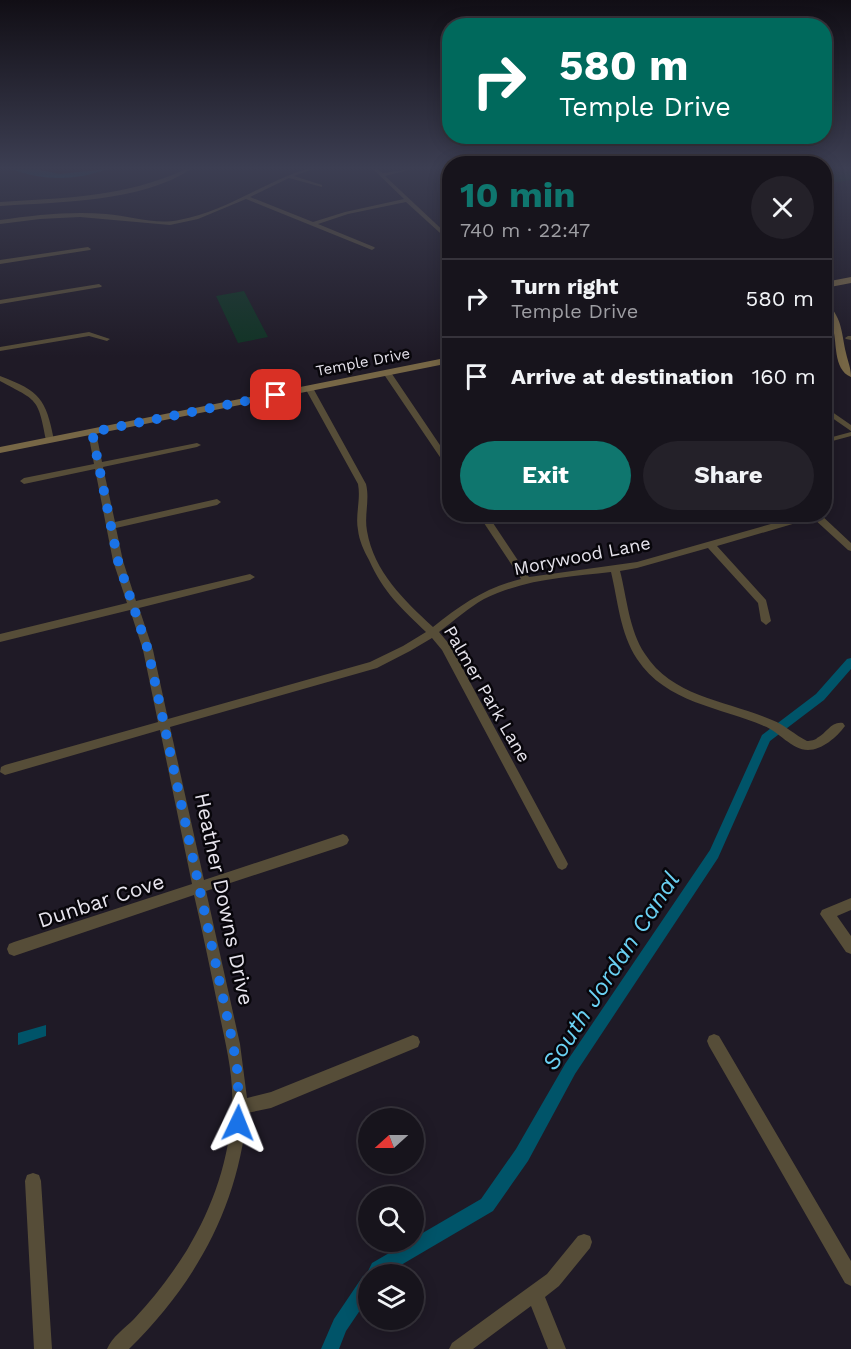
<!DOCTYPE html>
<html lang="en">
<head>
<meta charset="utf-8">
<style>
	:root { --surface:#17141c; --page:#242129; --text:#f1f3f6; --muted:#9e9ea3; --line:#36333b; --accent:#0f766e }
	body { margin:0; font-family:"Work Sans",sans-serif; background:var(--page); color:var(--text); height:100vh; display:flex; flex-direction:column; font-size:22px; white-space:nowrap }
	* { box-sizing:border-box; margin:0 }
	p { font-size:20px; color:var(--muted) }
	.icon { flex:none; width:33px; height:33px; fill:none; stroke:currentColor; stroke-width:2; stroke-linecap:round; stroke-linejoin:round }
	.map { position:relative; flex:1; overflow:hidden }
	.panel { position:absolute; left:442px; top:156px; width:390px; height:366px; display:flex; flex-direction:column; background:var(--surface); border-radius:24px; box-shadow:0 3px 15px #0003,0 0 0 2px var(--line) }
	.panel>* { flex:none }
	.banner { position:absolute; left:442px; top:18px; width:390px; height:126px; border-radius:24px; box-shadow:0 3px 15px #0003,0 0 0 2px var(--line); background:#00695c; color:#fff; overflow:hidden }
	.needle { width:39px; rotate:249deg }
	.fabs { position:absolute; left:358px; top:1108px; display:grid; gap:12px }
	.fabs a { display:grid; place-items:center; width:66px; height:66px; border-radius:50%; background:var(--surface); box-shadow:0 3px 15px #0003,0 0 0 2px var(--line); font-size:30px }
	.pin { position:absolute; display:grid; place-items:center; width:51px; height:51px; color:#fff; margin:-26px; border-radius:12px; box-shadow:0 3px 9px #0006 }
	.me { position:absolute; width:66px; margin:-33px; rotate:2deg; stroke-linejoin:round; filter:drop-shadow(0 0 4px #0008) }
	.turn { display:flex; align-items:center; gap:21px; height:126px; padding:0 18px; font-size:27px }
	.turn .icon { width:78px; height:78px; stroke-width:2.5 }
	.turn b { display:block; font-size:42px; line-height:51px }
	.round { display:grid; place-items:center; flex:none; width:63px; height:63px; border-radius:32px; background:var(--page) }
	.headline { display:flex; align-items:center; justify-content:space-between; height:102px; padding:0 18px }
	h1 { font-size:36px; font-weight:700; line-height:45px; color:var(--accent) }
	.button { display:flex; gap:12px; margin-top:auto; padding:12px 18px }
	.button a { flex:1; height:69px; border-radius:36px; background:var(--accent); color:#fff; font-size:24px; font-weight:700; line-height:69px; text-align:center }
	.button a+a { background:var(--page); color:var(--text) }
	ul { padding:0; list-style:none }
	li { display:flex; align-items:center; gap:18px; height:78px; padding:0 18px; border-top:2px solid var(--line) }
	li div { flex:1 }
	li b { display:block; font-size:22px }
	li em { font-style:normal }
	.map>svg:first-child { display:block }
	.green { fill:#103324 }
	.water { fill:#005469 }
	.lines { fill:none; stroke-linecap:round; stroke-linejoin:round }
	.canal { fill:#005469; fill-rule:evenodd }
	.street { fill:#564d38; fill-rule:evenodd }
	.secondary { fill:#776746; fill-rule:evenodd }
	.route { stroke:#1a73e8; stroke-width:10; stroke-dasharray:0 18 }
	.labels { text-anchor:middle; stroke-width:5; stroke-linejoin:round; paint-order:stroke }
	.far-street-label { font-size:15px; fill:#e7e4ed; stroke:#08060b }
	.street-label { font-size:18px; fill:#e7e4ed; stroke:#08060b }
	.near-street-label { font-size:21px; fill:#e7e4ed; stroke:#08060b }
	.near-water-label { font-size:24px; font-style:italic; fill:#6ad1f3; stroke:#08060b }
</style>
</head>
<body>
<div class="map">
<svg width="851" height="1349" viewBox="0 0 851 1349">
	<rect width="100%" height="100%" fill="#1f1a26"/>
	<path class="green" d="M 825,169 L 851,169 L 851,180 L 825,184 Z
		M 244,291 L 268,337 L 238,343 L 216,296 Z"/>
	<path class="water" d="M 12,169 L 35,169 L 60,174 L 107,169 C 75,181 43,181 12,169 Z
		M 46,1025 L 46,1036 L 18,1045 L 18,1033 Z"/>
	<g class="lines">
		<path class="canal" d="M 851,658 L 851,669 L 824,700 L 770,741 L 718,858 L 575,1074 L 528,1161 L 493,1211 L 384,1275 L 369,1275 L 369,1297 L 346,1331 L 339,1349 L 321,1349 L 334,1319 L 363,1276 L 366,1275 L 372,1263 L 408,1242 L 414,1242 L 414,1238 L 481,1199 L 516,1149 L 565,1064 L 710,850 L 762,735 L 816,694 L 847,659 Z"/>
		<path class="street" d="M 186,169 L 191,169 C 142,202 58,202 0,206 L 0,202 C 65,198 126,197 186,169 Z
			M 307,169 L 313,169 L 294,176 L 322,185 L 322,187 L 289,178 L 250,197 L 313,222 L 345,212 L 404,199 L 373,169 L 377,169 L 383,173 L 412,169 L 385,176 L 450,237 L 450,242 L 406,202 L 348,214 L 318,224 L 374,247 L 375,248 L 372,250 L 246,199 L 198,219 L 170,225 L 80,217 L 40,219 L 0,224 L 0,220 C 35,215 71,211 106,214 C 130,216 155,225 179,220 C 225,212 264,182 307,169 Z
			M 88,247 L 91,249 L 90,250 L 0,264 L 0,260 Z
			M 99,284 L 102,286 L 101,287 L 0,304 L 0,300 Z
			M 89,332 L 110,339 L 107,341 L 89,336 L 0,351 L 0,347 Z
			M 848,336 L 851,336 L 851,340 L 846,339 L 845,338 Z
			M 384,371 L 390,371 L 450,460 L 450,468 L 446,466 L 383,373 Z
			M 0,376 C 40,391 46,399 54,440 L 53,442 L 47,442 L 46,440 C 38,397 37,401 0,381 Z
			M 306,386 L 313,388 L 366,484 C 370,500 364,515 367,531 C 374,572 404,600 433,627 C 462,604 485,588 521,579 L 478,514 L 487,514 L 529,577 L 637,562 L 806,514 L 820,514 L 851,543 L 851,551 L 848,550 L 813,518 L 717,546 L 766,600 L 771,621 L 766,625 L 761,621 L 758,603 L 708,548 L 637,568 L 620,571 C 627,598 629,630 645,654 C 673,698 729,701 772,720 C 785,725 795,735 807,741 C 810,741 816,740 817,738 C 827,733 831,721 843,723 L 845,726 C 837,737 822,750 808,750 C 792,750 778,731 764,726 C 720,707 666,703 637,659 C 620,633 618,601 611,572 C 568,577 524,579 484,599 C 468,608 454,621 439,632 L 450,645 L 566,860 L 568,864 L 566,868 L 562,870 L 558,868 L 442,650 L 432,638 L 410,651 L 377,668 L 170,727 L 204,880 L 343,834 L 347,836 L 349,840 L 347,844 L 343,846 L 206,891 L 240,1044 L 247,1098 L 271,1092 L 413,1035 L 418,1037 L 420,1042 L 418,1047 L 271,1108 L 247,1113 C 238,1207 196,1283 129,1349 L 107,1349 C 112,1337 125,1328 134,1319 C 154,1298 172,1274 187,1250 C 213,1207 230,1158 232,1107 C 234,1075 225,1042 219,1012 C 211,973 203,934 194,895 L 14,956 L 9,954 L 7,949 L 9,944 L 14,942 L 192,884 L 160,730 L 5,775 L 0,772 L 1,767 L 5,765 L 158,722 L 143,650 L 130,610 L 0,642 L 0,634 L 127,603 L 113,561 L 95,469 L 24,484 L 20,481 L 24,478 L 94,464 L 88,432 L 92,430 L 96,432 L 102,462 L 197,443 L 201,445 L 197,447 L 103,467 L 115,522 L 217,499 L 221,502 L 217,505 L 116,528 L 123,561 L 136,601 L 250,574 L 255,577 L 250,580 L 139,608 L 153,650 L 168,719 L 370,662 L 403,646 L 426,632 C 402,609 383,592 369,560 C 364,551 359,540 358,530 C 355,515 361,500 358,484 L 305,388 Z
			M 825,407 L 851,425 L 851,431 L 825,413 Z
			M 851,432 L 851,436 L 825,443 L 825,439 Z
			M 851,898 L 851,910 L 837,916 L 851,936 L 851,954 L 846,952 L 820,914 L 822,910 Z
			M 714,1034 L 719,1036 L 851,1261 L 851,1286 L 845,1283 L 709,1046 L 707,1041 L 709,1036 Z
			M 33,1173 L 39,1175 L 41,1181 L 52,1349 L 34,1349 L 25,1181 L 27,1175 Z
			M 584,1234 L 590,1236 L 592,1242 L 590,1248 L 559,1286 L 545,1297 L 566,1349 L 548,1349 L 531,1306 L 473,1349 L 449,1349 L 452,1343 L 547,1274 L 578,1236 Z"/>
		<path class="secondary" d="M 851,277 L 851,283 L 825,288 L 825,282 Z
			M 825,302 L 828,303 C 843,322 841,331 846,353 C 848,362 851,368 851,377 C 832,369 838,341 832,325 C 829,316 825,312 825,302 Z
			M 450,357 L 450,363 L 0,453 L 0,447 Z"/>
	</g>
	<linearGradient id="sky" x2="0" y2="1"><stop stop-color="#110e15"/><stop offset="0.47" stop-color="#3c3e52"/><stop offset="1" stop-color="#3c3e52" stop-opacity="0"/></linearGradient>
	<rect width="851" height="357" fill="url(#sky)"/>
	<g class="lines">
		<path class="route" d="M 238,1123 L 238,1075 L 233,1044 L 148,650 L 118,561 L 92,432 L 276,395"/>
	</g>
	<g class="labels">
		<g class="far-street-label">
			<text transform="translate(363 362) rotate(-11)" y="5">Temple Drive</text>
		</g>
		<g class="street-label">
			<text transform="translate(582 556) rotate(-11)" y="6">Morywood Lane</text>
			<text transform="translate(487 694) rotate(60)" y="6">Palmer Park Lane</text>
		</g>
		<g class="near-street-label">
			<text transform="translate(224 899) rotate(78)" y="7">Heather Downs Drive</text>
			<text transform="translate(101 901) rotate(-18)" y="7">Dunbar Cove</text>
		</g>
		<g class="near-water-label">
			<text transform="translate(611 971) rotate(-57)" y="8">South Jordan Canal</text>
		</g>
	</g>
</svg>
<div class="fabs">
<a><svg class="needle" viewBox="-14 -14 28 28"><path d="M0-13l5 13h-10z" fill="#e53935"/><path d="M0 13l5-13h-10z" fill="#9e9ea3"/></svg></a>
<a><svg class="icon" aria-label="search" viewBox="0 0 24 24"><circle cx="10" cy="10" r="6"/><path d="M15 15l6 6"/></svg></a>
<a><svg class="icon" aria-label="layers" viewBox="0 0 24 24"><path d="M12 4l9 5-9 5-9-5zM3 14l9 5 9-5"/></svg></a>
</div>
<div class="pin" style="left:276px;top:395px;background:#d93025"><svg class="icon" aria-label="arrive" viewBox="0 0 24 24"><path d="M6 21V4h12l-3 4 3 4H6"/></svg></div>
<svg class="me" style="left:238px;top:1123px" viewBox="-20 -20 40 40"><path d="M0-17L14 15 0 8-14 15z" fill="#1a73e8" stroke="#fff" stroke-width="4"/></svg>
<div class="banner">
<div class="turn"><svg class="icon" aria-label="right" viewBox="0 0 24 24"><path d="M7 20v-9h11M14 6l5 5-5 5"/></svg><div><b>580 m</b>Temple Drive</div></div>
</div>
<section class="panel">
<div class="headline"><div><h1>10 min</h1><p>740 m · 22:47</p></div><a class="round"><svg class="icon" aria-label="close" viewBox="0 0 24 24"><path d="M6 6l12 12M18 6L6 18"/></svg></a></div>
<ul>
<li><svg class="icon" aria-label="right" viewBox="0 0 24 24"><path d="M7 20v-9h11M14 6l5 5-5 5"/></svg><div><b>Turn right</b><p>Temple Drive</p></div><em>580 m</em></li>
<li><svg class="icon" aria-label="arrive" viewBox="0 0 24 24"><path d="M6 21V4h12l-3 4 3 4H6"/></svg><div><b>Arrive at destination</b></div><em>160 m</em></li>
</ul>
<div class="button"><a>Exit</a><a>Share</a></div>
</section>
</div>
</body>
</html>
